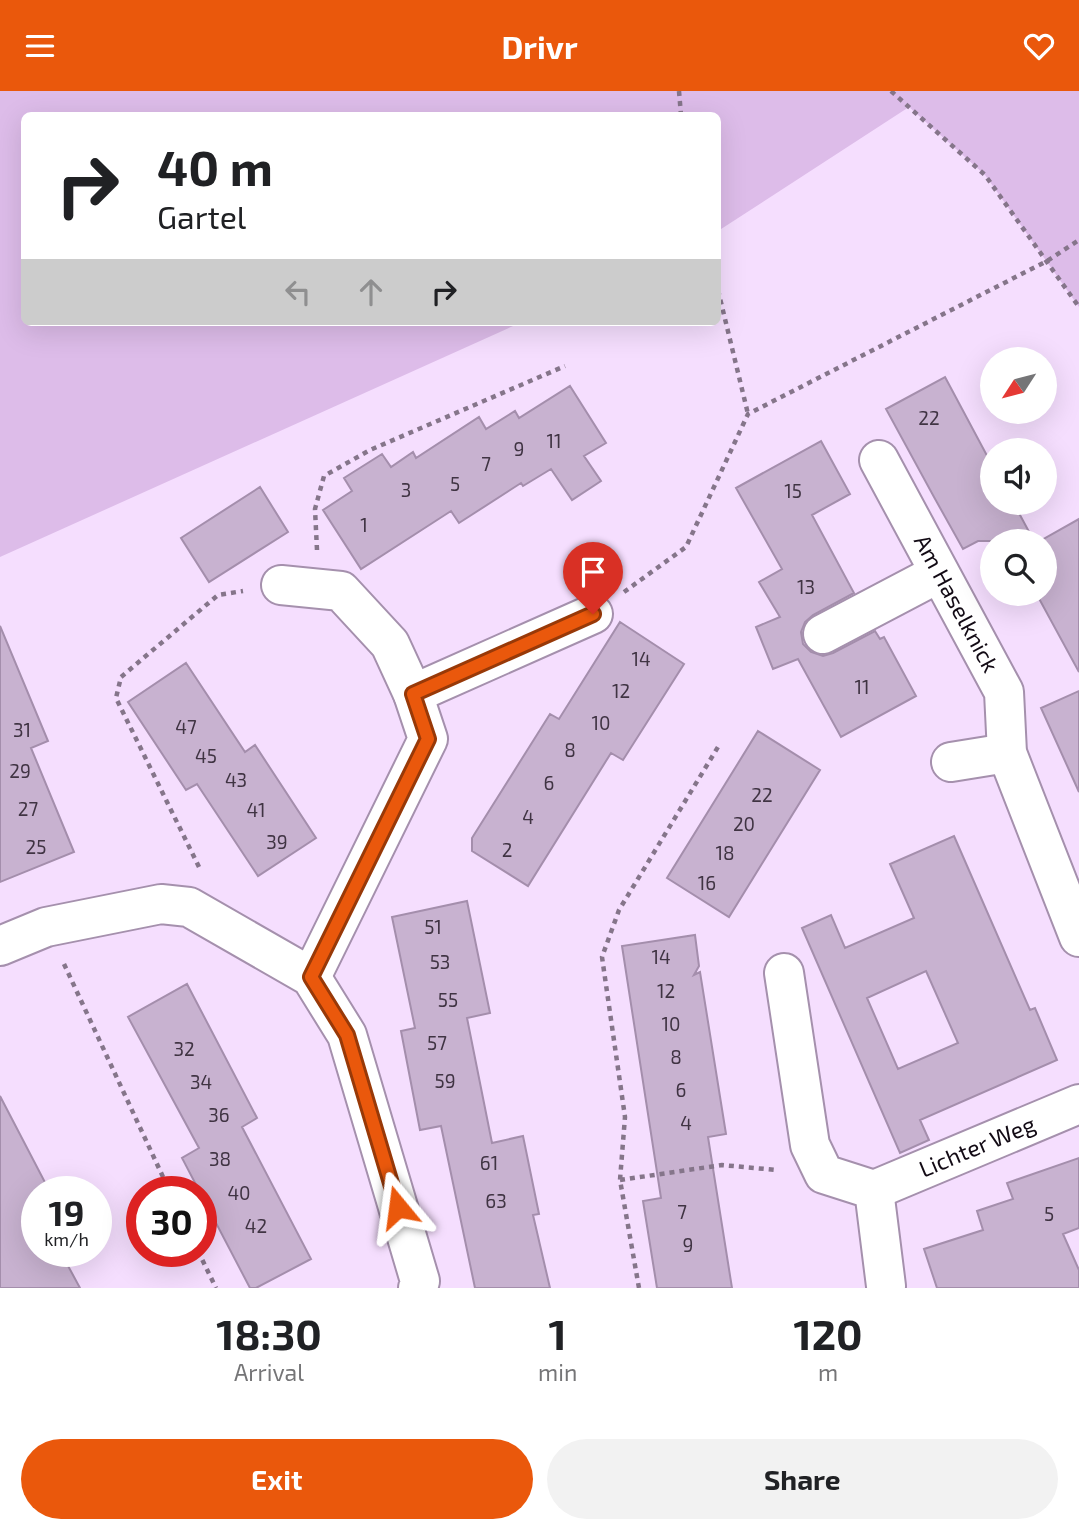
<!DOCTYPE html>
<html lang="en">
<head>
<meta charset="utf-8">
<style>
	:root { --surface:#fff; --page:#f2f2f2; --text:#202124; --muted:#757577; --accent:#ea580c }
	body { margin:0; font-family:"Exo 2",sans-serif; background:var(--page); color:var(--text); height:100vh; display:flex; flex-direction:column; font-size:26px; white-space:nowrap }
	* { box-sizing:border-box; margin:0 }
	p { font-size:23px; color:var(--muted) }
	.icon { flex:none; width:38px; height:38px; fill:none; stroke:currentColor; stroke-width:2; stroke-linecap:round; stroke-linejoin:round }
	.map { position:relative; height:1197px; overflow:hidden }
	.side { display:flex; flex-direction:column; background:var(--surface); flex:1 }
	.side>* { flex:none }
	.hud { position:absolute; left:21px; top:21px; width:700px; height:214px; border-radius:10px; box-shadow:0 7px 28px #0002; background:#fff; color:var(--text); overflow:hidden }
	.needle { width:46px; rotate:234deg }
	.buttons { position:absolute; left:980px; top:256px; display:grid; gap:14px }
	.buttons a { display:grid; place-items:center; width:77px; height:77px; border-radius:50%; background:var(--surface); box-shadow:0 7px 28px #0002; font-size:35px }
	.speed { position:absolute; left:21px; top:1085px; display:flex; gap:14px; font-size:35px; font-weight:700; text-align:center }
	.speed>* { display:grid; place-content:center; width:91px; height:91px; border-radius:50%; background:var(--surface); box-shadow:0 7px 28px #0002; line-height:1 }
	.speed small { font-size:18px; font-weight:400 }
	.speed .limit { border:10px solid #d22; background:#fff; color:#111 }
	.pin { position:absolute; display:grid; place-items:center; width:60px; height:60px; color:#fff; margin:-72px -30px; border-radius:50% 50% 50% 0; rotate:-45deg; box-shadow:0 0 7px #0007 }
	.pin .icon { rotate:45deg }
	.me { position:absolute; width:77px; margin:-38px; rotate:344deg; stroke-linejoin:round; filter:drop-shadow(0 0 5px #0008) }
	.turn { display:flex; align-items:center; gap:24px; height:147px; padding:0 21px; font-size:32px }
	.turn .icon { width:91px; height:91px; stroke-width:2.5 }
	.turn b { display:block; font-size:49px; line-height:60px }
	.lanes { display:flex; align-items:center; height:66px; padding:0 21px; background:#0003; justify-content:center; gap:35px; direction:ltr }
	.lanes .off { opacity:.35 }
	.eta { display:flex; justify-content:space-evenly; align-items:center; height:119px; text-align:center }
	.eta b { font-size:42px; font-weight:700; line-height:49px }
	.action { display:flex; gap:14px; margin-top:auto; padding:14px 21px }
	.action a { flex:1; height:80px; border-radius:42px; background:var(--accent); color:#fff; font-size:28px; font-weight:700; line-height:80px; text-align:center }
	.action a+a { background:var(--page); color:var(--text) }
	header { display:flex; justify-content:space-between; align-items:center; height:91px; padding:0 21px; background:var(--accent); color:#fff; font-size:32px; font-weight:700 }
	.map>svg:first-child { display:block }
	.green { fill:#ddbce9 }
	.building { fill:#c8b2d0; stroke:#a48eac; stroke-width:2; fill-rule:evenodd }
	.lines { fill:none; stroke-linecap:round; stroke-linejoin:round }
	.minor-casing { stroke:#a590ad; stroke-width:42 }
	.path { stroke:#85758a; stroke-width:4.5; stroke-dasharray:5 5; stroke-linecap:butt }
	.minor { stroke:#fff; stroke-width:38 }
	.route-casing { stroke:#983908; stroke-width:18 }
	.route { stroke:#ea580c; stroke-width:12 }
	.labels { text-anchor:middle; stroke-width:5; stroke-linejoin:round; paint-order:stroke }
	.number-label { font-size:19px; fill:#403443 }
	.street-label { font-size:23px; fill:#120a14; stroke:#faf1fe }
</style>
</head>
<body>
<header><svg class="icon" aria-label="menu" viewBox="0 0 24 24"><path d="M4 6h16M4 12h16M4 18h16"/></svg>Drivr<svg class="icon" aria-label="heart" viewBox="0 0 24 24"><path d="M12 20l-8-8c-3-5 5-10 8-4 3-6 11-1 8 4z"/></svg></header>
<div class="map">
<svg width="1079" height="1197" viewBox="0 0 1079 1197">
	<rect width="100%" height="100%" fill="#f5defe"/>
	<path class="green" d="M 0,0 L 1079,0 L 1079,216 L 985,84 L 909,16 L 718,140 L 718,24 L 24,24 L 24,231 L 522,231 L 0,466 Z"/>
	<path class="building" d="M 945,286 L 992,374 L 992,411 L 1013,411 L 1034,450 L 978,450 L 963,458 L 934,406 L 886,318 Z
		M 570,295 L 606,352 L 584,365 L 601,390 L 572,409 L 551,378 L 523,395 L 521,392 L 459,432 L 451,420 L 361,478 L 323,419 L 352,400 L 344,387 L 382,363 L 391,376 L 413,361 L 416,367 L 479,326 L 486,338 L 515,320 L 519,327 Z
		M 821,350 L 850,403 L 812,424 L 854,502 L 813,524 L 805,531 L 801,541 L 803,553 L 811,561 L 823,565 L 833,562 L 875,540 L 880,548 L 884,546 L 916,605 L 841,646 L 798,568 L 773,578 L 756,536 L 780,526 L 759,491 L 782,478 L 736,397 Z
		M 260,396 L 288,441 L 209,491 L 181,447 Z
		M 1079,428 L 1079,581 L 1036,502 L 1045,502 L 1045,450 L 1040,450 Z
		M 620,531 L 684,573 L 623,669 L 611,662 L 528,795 L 472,760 L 472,747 L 550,623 L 559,628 Z
		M 0,535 L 48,650 L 31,657 L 74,761 L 0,791 Z
		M 186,572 L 245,661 L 255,654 L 316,747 L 258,785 L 197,693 L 186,699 L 128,611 Z
		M 1079,600 L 1079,701 L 1041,617 Z
		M 758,640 L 820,679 L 729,826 L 667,787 Z
		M 954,745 L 1030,919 L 1035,917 L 1057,969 L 920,1029 L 929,1049 L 900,1062 L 802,837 L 831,824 L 845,857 L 914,827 L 890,773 ZM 926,880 L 958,952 L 898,978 L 867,907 Z
		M 467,810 L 490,922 L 467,927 L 492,1052 L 523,1045 L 539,1123 L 533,1124 L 550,1197 L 475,1197 L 441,1035 L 420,1039 L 401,940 L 415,937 L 392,826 Z
		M 695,844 L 699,875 L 694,884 L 700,881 L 726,1043 L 708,1046 L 732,1197 L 657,1197 L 643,1110 L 661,1107 L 622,855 Z
		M 187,893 L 257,1027 L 242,1036 L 311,1168 L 256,1197 L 250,1197 L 182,1067 L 199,1057 L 128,926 Z
		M 0,1005 L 50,1101 L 37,1101 L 37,1160 L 60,1160 L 80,1197 L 0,1197 Z
		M 1079,1067 L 1079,1137 L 1063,1143 L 1079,1179 L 1079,1197 L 937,1197 L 924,1158 L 983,1139 L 977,1120 L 1013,1108 L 1007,1092 Z"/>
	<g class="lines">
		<g class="minor-casing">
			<g id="minor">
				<path id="s1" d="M 879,369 L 1004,601 L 1007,662 L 1079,846"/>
				<path d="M 281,494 L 341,500 L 390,553 L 413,603 L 428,648 L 311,886"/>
				<path d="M 823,543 L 939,482"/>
				<path d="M 413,603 L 593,523"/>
				<path d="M 951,671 L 1007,662"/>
				<path d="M 0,855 L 46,836 L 161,813 L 189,816 L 311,886 L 347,944 L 420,1190 L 418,1197"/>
				<path d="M 784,882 L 810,1054 L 824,1083 L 874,1099 L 886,1195"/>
				<path id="s2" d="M 874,1099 L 1079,1013"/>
			</g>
		</g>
		<path class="path" d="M 679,0 L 681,24
			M 891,0 L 985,84 L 1079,216
			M 718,199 L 748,323
			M 317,459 L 315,418 L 324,385 L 370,359 L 565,275
			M 624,501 L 686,456 L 748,323 L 1047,170 L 1079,149
			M 199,776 L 116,607 L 121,586 L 218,504 L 243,500
			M 64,873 L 170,1101
			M 620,1089 L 722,1074 L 776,1079
			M 198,1160 L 216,1197
			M 639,1197 L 620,1089 L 625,1026 L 602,866 L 619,819 L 718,656"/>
		<use href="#minor" class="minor"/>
	</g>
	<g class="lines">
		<g class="route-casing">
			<path id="route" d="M 398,1116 L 347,944 L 311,886 L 428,648 L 413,603 L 593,523"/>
		</g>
		<use href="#route" class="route"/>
	</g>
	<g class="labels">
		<g class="number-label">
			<text x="929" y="334">22</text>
			<text x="554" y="357">11</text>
			<text x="519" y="365">9</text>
			<text x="486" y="380">7</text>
			<text x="455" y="400">5</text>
			<text x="406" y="406">3</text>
			<text x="793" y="407">15</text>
			<text x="364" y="441">1</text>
			<text x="806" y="503">13</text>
			<text x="641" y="575">14</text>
			<text x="862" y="603">11</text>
			<text x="621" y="607">12</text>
			<text x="601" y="639">10</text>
			<text x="186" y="643">47</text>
			<text x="22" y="646">31</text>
			<text x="570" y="666">8</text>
			<text x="206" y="672">45</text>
			<text x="20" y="687">29</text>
			<text x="236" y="696">43</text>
			<text x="549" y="699">6</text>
			<text x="762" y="711">22</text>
			<text x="28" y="725">27</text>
			<text x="256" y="726">41</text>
			<text x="528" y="733">4</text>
			<text x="744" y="740">20</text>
			<text x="277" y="758">39</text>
			<text x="36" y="763">25</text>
			<text x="507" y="766">2</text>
			<text x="725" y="769">18</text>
			<text x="707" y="799">16</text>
			<text x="433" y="843">51</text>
			<text x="661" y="873">14</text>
			<text x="440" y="878">53</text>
			<text x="666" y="907">12</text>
			<text x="448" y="916">55</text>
			<text x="671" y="940">10</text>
			<text x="437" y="959">57</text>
			<text x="184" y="965">32</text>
			<text x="676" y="973">8</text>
			<text x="445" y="997">59</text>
			<text x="201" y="998">34</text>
			<text x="681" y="1006">6</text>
			<text x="219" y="1031">36</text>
			<text x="686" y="1039">4</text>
			<text x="220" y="1075">38</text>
			<text x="489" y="1079">61</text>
			<text x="239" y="1109">40</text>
			<text x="496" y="1117">63</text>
			<text x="682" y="1128">7</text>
			<text x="1049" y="1130">5</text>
			<text x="256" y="1142">42</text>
			<text x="688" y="1161">9</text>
		</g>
		<g class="street-label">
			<text dy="8" stroke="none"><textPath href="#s1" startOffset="163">Am Haselknick</textPath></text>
			<text dy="8" stroke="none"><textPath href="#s2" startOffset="112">Lichter Weg</textPath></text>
		</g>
	</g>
</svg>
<div class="buttons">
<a><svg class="needle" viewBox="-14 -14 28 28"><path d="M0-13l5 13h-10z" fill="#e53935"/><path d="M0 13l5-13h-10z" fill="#757577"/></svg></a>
<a><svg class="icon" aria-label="sound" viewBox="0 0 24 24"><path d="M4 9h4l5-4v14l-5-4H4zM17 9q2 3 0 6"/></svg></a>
<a><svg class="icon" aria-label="search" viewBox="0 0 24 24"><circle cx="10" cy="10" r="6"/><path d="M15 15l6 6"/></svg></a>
</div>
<div class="speed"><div>19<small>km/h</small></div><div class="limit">30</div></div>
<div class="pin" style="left:593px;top:523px;background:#d93025"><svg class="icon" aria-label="arrive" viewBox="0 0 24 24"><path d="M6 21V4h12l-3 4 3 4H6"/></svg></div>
<svg class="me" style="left:398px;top:1116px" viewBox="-20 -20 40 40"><path d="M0-17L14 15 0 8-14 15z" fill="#ea580c" stroke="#fff" stroke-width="4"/></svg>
<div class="hud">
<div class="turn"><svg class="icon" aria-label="right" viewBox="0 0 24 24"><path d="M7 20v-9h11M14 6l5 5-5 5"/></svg><div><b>40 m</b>Gartel</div></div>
<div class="lanes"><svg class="icon off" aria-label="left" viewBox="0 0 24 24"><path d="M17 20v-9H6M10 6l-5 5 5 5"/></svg><svg class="icon off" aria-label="ahead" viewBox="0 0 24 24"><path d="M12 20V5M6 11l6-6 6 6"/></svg><svg class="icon" aria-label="right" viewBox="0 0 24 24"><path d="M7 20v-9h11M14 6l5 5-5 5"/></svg></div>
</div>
</div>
<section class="side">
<div class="eta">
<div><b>18:30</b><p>Arrival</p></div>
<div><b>1</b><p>min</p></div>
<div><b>120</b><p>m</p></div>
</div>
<div class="action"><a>Exit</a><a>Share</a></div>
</section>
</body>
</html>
